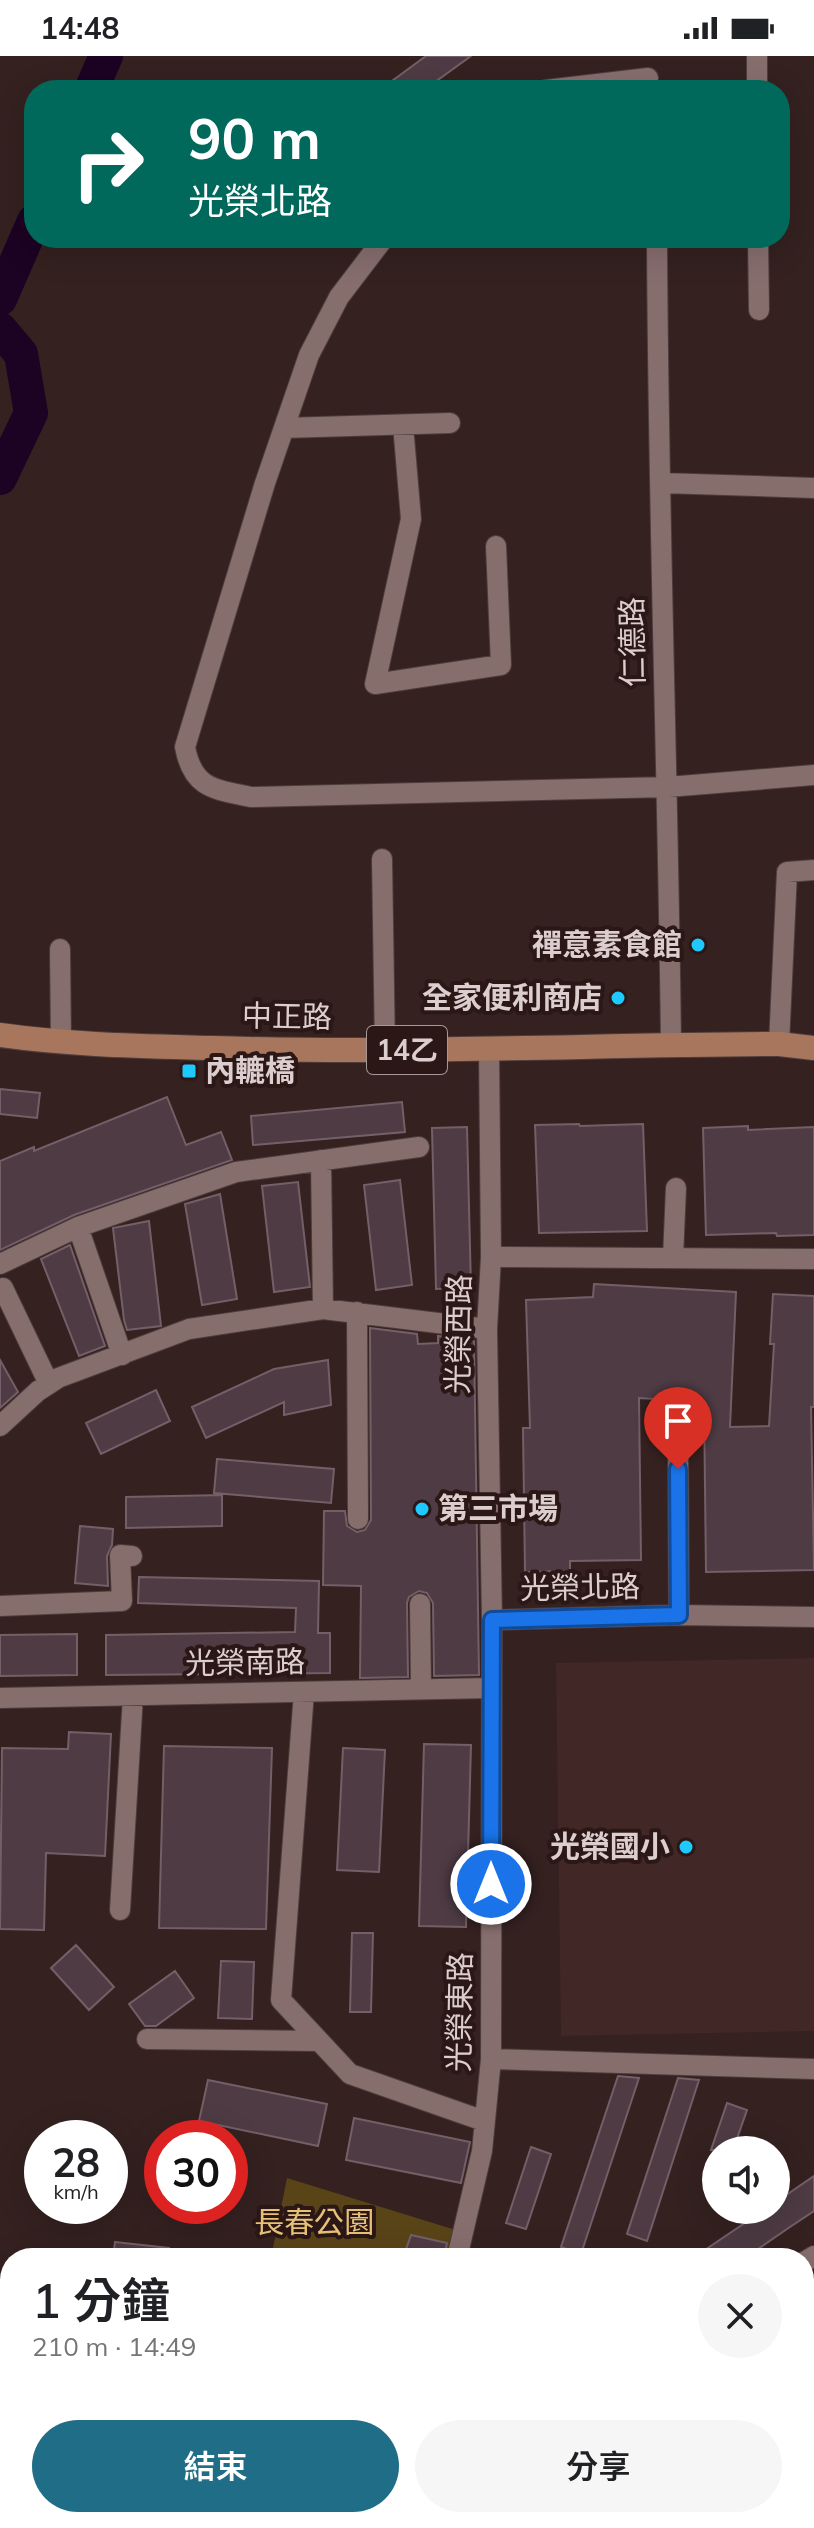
<!DOCTYPE html>
<html lang="zh-TW">
<head>
<meta charset="utf-8">
<style>
	:root { --surface:#fff; --page:#f6f6f6; --text:#202124; --muted:#757577; --accent:#1f6d86 }
	body { margin:0; font-family:Mulish,"Noto Sans TC",sans-serif; background:var(--page); color:var(--text); height:100vh; display:flex; flex-direction:column; font-size:30px; white-space:nowrap }
	* { box-sizing:border-box; margin:0 }
	p { font-size:26px; color:var(--muted) }
	.icon { flex:none; width:44px; height:44px; fill:none; stroke:currentColor; stroke-width:2; stroke-linecap:round; stroke-linejoin:round }
	.map { position:relative; flex:1; overflow:hidden }
	.details { position:absolute; left:0px; top:2192px; width:814px; height:280px; display:flex; flex-direction:column; background:var(--surface); border-radius:32px 32px 0 0; box-shadow:0 8px 32px #0002 }
	.details>* { flex:none }
	.guide { position:absolute; left:24px; top:24px; width:766px; height:168px; border-radius:32px; box-shadow:0 8px 32px #0002; background:#00695c; color:#fff; overflow:hidden }
	.controls { position:absolute; left:702px; top:2080px; display:grid; gap:16px }
	.controls a { display:grid; place-items:center; width:88px; height:88px; border-radius:50%; background:var(--surface); box-shadow:0 8px 32px #0002; font-size:40px }
	.speed { position:absolute; left:24px; top:2064px; display:flex; gap:16px; font-size:40px; font-weight:700; text-align:center }
	.speed>* { display:grid; place-content:center; width:104px; height:104px; border-radius:50%; background:var(--surface); box-shadow:0 8px 32px #0002; line-height:1 }
	.speed small { font-size:20px; font-weight:400 }
	.speed .limit { border:12px solid #d22; background:#fff; color:#111 }
	.pin { position:absolute; display:grid; place-items:center; width:68px; height:68px; color:#fff; margin:-82px -34px; border-radius:50% 50% 50% 0; rotate:-45deg; box-shadow:0 0 8px #0007 }
	.pin .icon { rotate:45deg }
	.me { position:absolute; width:88px; margin:-44px; rotate:0deg; stroke-linejoin:round; filter:drop-shadow(0 0 6px #0008) }
	.turn { display:flex; align-items:center; gap:28px; height:168px; padding:0 32px; font-size:36px }
	.turn .icon { width:104px; height:104px; stroke-width:2.5 }
	.turn b { display:block; font-size:56px; line-height:68px }
	.round { display:grid; place-items:center; flex:none; width:84px; height:84px; border-radius:42px; background:var(--page) }
	.overview { display:flex; align-items:center; justify-content:space-between; height:136px; padding:0 32px }
	h1 { font-size:48px; font-weight:600; line-height:60px }
	.button { display:flex; gap:16px; margin-top:auto; padding:16px 32px }
	.button a { flex:1; height:92px; border-radius:48px; background:var(--accent); color:#fff; font-size:32px; font-weight:600; line-height:92px; text-align:center }
	.button a+a { background:var(--page); color:var(--text) }
	.status { display:flex; justify-content:space-between; align-items:center; height:56px; padding:0 40px; background:var(--surface); direction:ltr }
	.status svg { height:22px; fill:currentColor }
	.map>svg:first-child { display:block }
	.built { fill:#412726 }
	.green { fill:#594418 }
	.lines { fill:none; stroke-linecap:round; stroke-linejoin:round }
	.river { stroke:#1c0223; stroke-width:34 }
	.building { fill:#4e3b44; stroke:#745f68; stroke-width:2 }
	.minor-casing { stroke:#4d3d3c; stroke-width:22 }
	.major-casing { stroke:#4d3d3c; stroke-width:26 }
	.minor { stroke:#866e6d; stroke-width:20 }
	.major { stroke:#a8765c; stroke-width:24 }
	.route-casing { stroke:#114b97; stroke-width:20 }
	.route { stroke:#1a73e8; stroke-width:14 }
	.poi-dot { fill:#1ec9fd; stroke:#2a1716; stroke-width:3 }
	.labels { text-anchor:middle; stroke-width:8; stroke-linejoin:round; paint-order:stroke }
	.shield { fill:#2a1716; stroke:#a79797; stroke-width:2 }
	.shield-label { font-size:28px; font-weight:bold; fill:#dccece }
	.street-label { font-size:30px; fill:#dccece; stroke:#2a1716 }
	.poi-label { font-size:30px; font-weight:bold; fill:#dccece; stroke:#2a1716; text-anchor:end }
	.park-label { font-size:30px; fill:#e6c177; stroke:#2a1716 }
</style>
</head>
<body>
<div class="status"><b>14:48</b><svg viewBox="0 0 49 12"><path d="M0 12V9h3v3zM5 12V6h3v6zM10 12V3h3v9zM15 12V0h3v12zM26 1h20v11H26zM47 4h2v5h-2z"/></svg></div>
<div class="map">
<svg width="814" height="2472" viewBox="0 0 814 2472">
	<rect width="100%" height="100%" fill="#342120"/>
	<path class="built" d="M 814,1602 L 814,1975 L 561,1980 L 556,1607 Z"/>
	<path class="green" d="M 287,2122 L 459,2175 L 452,2202 L 271,2202 Z"/>
	<g class="lines">
		<path class="river" d="M 91,34 L 106,0
			M 0,243 L 34,165
			M 0,273 L 21,298 L 31,357 L 0,422"/>
	</g>
	<path class="building" d="M 426,0 L 471,0 L 424,34 L 399,34 L 392,25 Z
		M 0,1033 L 40,1037 L 37,1062 L 0,1058 Z
		M 167,1041 L 186,1089 L 221,1076 L 232,1104 L 74,1159 L 0,1194 L 0,1105 L 34,1091 L 34,1095 Z
		M 402,1046 L 405,1076 L 253,1089 L 251,1060 Z
		M 579,1068 L 580,1070 L 643,1068 L 647,1175 L 539,1177 L 535,1069 Z
		M 748,1070 L 748,1074 L 814,1071 L 814,1179 L 777,1180 L 776,1177 L 706,1179 L 703,1072 Z
		M 467,1071 L 471,1231 L 436,1233 L 432,1072 Z
		M 400,1124 L 412,1229 L 376,1234 L 364,1129 Z
		M 298,1126 L 310,1231 L 274,1236 L 262,1130 Z
		M 220,1138 L 237,1243 L 202,1249 L 185,1148 Z
		M 149,1165 L 161,1270 L 127,1274 L 124,1264 L 113,1172 Z
		M 70,1189 L 105,1290 L 79,1300 L 41,1203 Z
		M 594,1228 L 736,1236 L 730,1371 L 769,1370 L 774,1288 L 770,1288 L 773,1238 L 814,1240 L 814,1351 L 811,1351 L 814,1514 L 706,1516 L 704,1346 L 639,1342 L 641,1504 L 570,1505 L 570,1515 L 525,1516 L 523,1372 L 530,1372 L 526,1244 L 593,1241 Z
		M 370,1272 L 417,1278 L 418,1288 L 438,1287 L 438,1280 L 474,1285 L 479,1619 L 434,1620 L 433,1547 L 427,1537 L 419,1535 L 409,1541 L 407,1547 L 408,1621 L 360,1622 L 361,1530 L 323,1529 L 324,1455 L 345,1455 L 347,1470 L 357,1476 L 365,1474 L 371,1464 Z
		M 0,1304 L 18,1336 L 0,1352 Z
		M 328,1304 L 331,1349 L 284,1359 L 284,1346 L 206,1382 L 192,1351 L 274,1313 Z
		M 156,1334 L 170,1365 L 101,1398 L 86,1367 Z
		M 217,1403 L 334,1413 L 331,1447 L 214,1437 Z
		M 222,1439 L 222,1470 L 126,1472 L 126,1441 Z
		M 80,1470 L 113,1473 L 112,1489 L 107,1500 L 108,1530 L 75,1527 Z
		M 139,1521 L 319,1525 L 318,1577 L 330,1577 L 330,1617 L 106,1619 L 106,1579 L 295,1576 L 296,1552 L 138,1547 Z
		M 77,1578 L 77,1619 L 0,1620 L 0,1579 Z
		M 69,1676 L 111,1678 L 105,1800 L 46,1797 L 44,1874 L 0,1873 L 2,1692 L 68,1693 Z
		M 424,1688 L 471,1689 L 466,1871 L 419,1870 Z
		M 164,1690 L 272,1692 L 266,1873 L 159,1872 Z
		M 343,1692 L 385,1694 L 379,1816 L 337,1814 Z
		M 352,1877 L 373,1877 L 371,1956 L 350,1956 Z
		M 76,1889 L 114,1931 L 89,1954 L 51,1912 Z
		M 221,1905 L 254,1906 L 252,1963 L 218,1962 Z
		M 175,1915 L 194,1942 L 156,1970 L 145,1970 L 129,1948 Z
		M 618,2020 L 639,2022 L 581,2198 L 561,2191 Z
		M 678,2022 L 699,2024 L 647,2185 L 627,2178 Z
		M 208,2024 L 327,2048 L 318,2090 L 199,2065 Z
		M 727,2047 L 747,2054 L 733,2094 L 711,2094 Z
		M 354,2062 L 470,2086 L 461,2127 L 346,2104 Z
		M 531,2091 L 551,2098 L 526,2173 L 506,2167 Z
		M 814,2120 L 814,2155 L 790,2171 L 745,2202 L 693,2202 L 764,2154 L 776,2154 L 776,2146 Z
		M 411,2179 L 447,2187 L 444,2202 L 403,2202 Z
		M 115,2186 L 169,2192 L 168,2202 L 113,2202 Z"/>
	<g class="lines">
		<g class="minor-casing">
			<path id="minor" d="M 757,0 L 757,34
				M 546,34 L 648,22
				M 384,182 L 339,241 L 309,299 L 265,427 L 185,691 C 193,733 214,733 251,741 L 668,731 L 814,719
				M 657,182 C 658,451 668,720 671,989
				M 758,182 L 759,254
				M 403,369 L 411,463 L 375,628 L 501,609 L 496,490
				M 284,372 L 450,367
				M 662,427 L 814,432
				M 382,803 L 385,994
				M 60,893 L 61,987
				M 779,988 L 787,816 L 814,814
				M 321,1104 L 323,1253
				M 78,1171 L 122,1299
				M 491,1201 L 814,1203
				M 673,1202 L 676,1132
				M 0,1208 L 78,1171 L 236,1116 L 419,1091
				M 3,1232 L 49,1328
				M 357,1256 L 358,1463
				M 0,1370 L 38,1335 L 58,1322 L 189,1273 L 323,1253 L 487,1273
				M 678,1384 L 679,1559
				M 420,1548 L 421,1633
				M 0,1550 L 122,1545 L 120,1499 L 132,1500
				M 492,1564 L 679,1559 L 814,1561
				M 304,1636 L 281,1944 L 350,2018 L 484,2065
				M 0,1642 L 491,1632
				M 120,1854 L 133,1640
				M 147,1983 L 319,1985
				M 491,2003 L 814,2013
				M 457,2202 L 482,2095 L 491,2003 L 492,1564 L 487,1273 L 491,1201 L 489,993
				M 804,2206 L 814,2200
				M 0,2253 L 10,2255
				M 804,2412 L 814,2407
				M 665,2462 L 675,2472
				M 395,2472 L 398,2462
				M 727,2472 L 738,2462"/>
		</g>
		<g class="major-casing">
			<path id="major" d="M 0,979 C 71,989 141,990 212,992 C 401,998 590,989 779,988 L 814,992"/>
		</g>
		<use href="#minor" class="minor"/>
		<use href="#major" class="major"/>
	</g>
	<g class="lines">
		<g class="route-casing">
			<path id="route" d="M 491,1828 L 492,1564 L 679,1559 L 678,1413"/>
		</g>
		<use href="#route" class="route"/>
	</g>
	<g class="poi-dot">
		<circle cx="698" cy="889" r="8"/>
		<circle cx="618" cy="942" r="8"/>
		<rect x="181" y="1007" width="16" height="16" rx="4"/>
		<circle cx="422" cy="1453" r="8"/>
		<circle cx="686" cy="1791" r="8"/>
	</g>
	<g class="labels">
		<rect class="shield" x="367" y="970" width="80" height="48" rx="6"/>
		<g class="shield-label">
			<text x="407" y="1004">14乙</text>
		</g>
		<g class="street-label">
			<text transform="translate(633 586) rotate(-91)" y="10">仁德路</text>
			<text transform="translate(287 961) rotate(1)" y="10">中正路</text>
			<text transform="translate(459 1278) rotate(-89)" y="10">光榮西路</text>
			<text transform="translate(580 1532) rotate(-1)" y="10">光榮北路</text>
			<text transform="translate(245 1607) rotate(-1)" y="10">光榮南路</text>
			<text transform="translate(460 1956) rotate(-89)" y="10">光榮東路</text>
		</g>
		<g class="poi-label">
			<text x="682" y="899">禪意素食館</text>
			<text x="602" y="952">全家便利商店</text>
			<text x="205" y="1025" text-anchor="start">內轆橋</text>
			<text x="438" y="1463" text-anchor="start">第三市場</text>
			<text x="670" y="1801">光榮國小</text>
		</g>
		<g class="park-label">
			<text x="314" y="2177">長春公園</text>
		</g>
	</g>
</svg>
<div class="controls">
<a><svg class="icon" aria-label="sound" viewBox="0 0 24 24"><path d="M4 9h4l5-4v14l-5-4H4zM17 9q2 3 0 6"/></svg></a>
</div>
<div class="speed"><div>28<small>km/h</small></div><div class="limit">30</div></div>
<div class="pin" style="left:678px;top:1413px;background:#d93025"><svg class="icon" aria-label="arrive" viewBox="0 0 24 24"><path d="M6 21V4h12l-3 4 3 4H6"/></svg></div>
<svg class="me" style="left:491px;top:1828px" viewBox="-20 -20 40 40"><circle r="17" fill="#1a73e8" stroke="#fff" stroke-width="3"/><path d="M0-11L8 9 0 5-8 9z" fill="#fff"/></svg>
<div class="guide">
<div class="turn"><svg class="icon" aria-label="right" viewBox="0 0 24 24"><path d="M7 20v-9h11M14 6l5 5-5 5"/></svg><div><b>90 m</b>光榮北路</div></div>
</div>
<section class="details">
<div class="overview"><div><h1>1 分鐘</h1><p>210 m · 14:49</p></div><a class="round"><svg class="icon" aria-label="close" viewBox="0 0 24 24"><path d="M6 6l12 12M18 6L6 18"/></svg></a></div>
<div class="button"><a>結束</a><a>分享</a></div>
</section>
</div>
</body>
</html>
